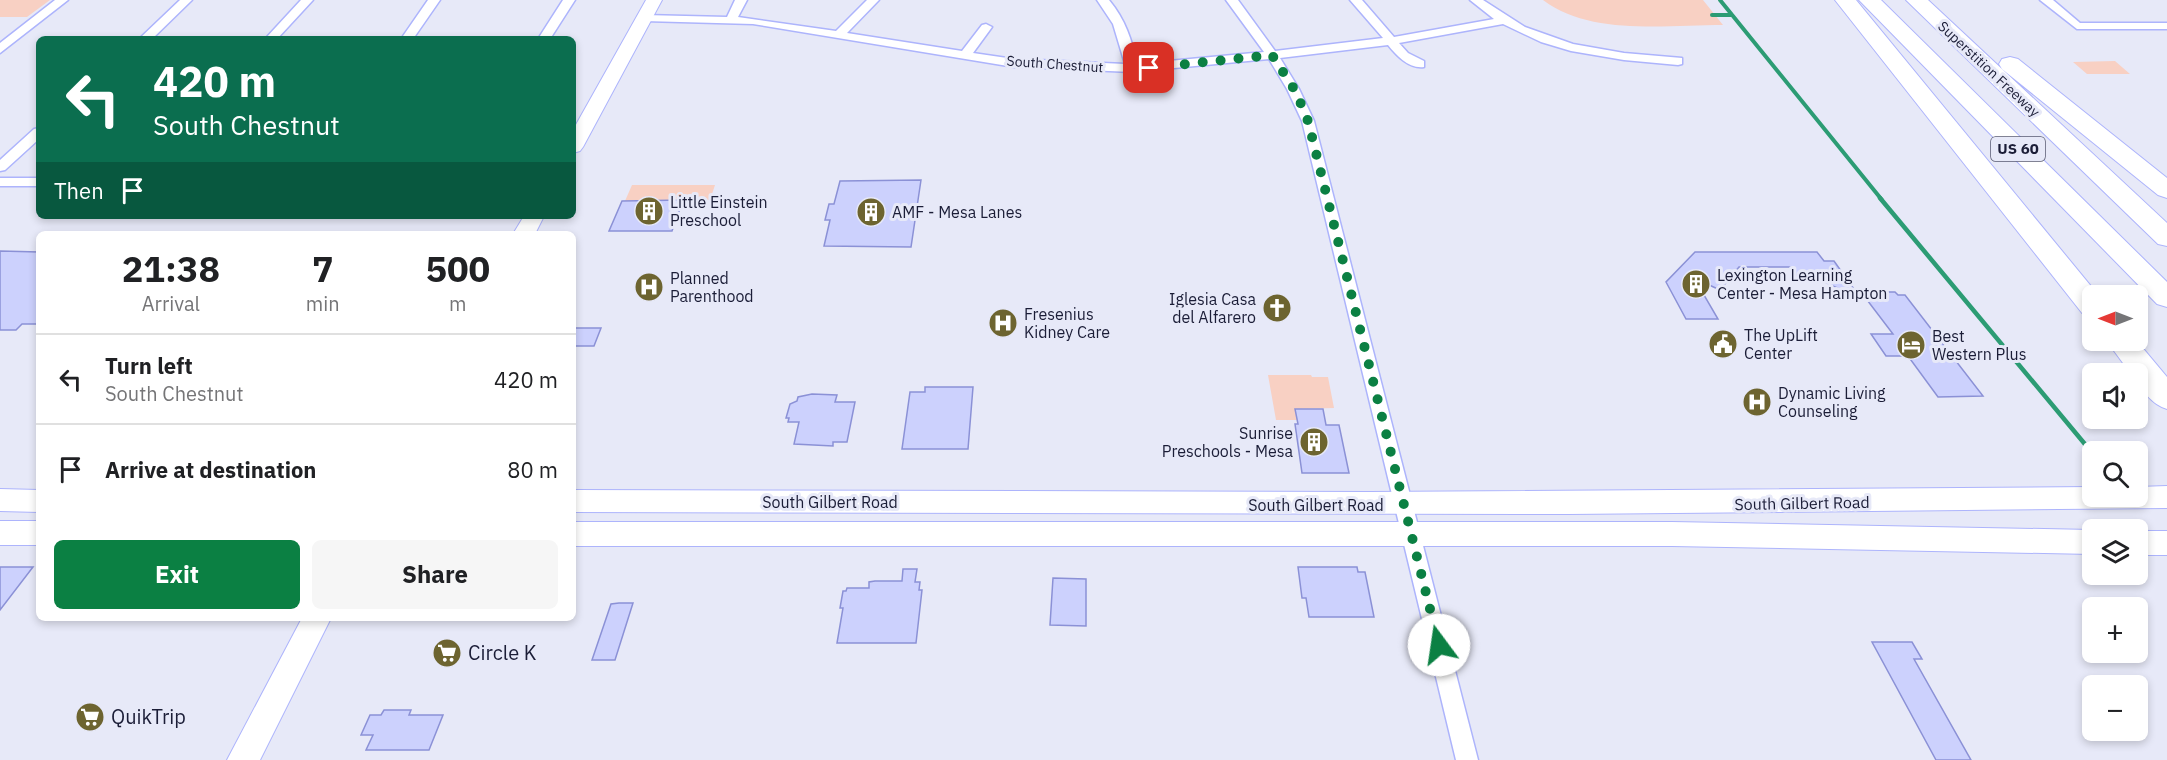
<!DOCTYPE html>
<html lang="en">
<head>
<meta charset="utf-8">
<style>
	:root { --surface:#fff; --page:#f6f6f6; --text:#202124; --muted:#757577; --line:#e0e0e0; --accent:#0b8043 }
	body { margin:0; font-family:"IBM Plex Sans",sans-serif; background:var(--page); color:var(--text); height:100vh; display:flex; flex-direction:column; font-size:22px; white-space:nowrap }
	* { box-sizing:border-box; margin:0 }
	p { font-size:20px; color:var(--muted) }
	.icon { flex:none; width:33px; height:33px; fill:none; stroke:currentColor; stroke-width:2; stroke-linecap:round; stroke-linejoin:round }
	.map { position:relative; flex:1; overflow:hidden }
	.details { position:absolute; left:36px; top:231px; width:540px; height:390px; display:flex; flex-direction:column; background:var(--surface); border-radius:9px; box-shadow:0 3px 9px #0003 }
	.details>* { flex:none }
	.top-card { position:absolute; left:36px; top:36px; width:540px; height:183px; border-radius:9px; box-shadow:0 3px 9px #0003; background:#0b6e4f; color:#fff; overflow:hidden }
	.needle { width:39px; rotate:270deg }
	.buttons { position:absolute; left:2082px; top:285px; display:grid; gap:12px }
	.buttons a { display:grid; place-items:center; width:66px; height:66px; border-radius:9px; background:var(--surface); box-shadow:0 3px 9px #0003; font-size:30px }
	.pin { position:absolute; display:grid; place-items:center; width:51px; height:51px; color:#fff; margin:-26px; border-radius:12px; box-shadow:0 3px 9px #0006 }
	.me { position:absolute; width:66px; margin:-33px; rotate:346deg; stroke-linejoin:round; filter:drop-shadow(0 0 4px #0008) }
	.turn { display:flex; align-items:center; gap:21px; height:126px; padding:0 18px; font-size:27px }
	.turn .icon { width:78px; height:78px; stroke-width:2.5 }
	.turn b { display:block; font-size:42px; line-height:51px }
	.then { display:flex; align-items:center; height:57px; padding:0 18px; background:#0003; gap:12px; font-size:22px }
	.eta { display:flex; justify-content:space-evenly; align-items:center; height:102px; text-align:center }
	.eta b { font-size:36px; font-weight:800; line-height:42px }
	.button { display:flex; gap:12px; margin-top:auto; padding:12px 18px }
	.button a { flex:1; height:69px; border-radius:9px; background:var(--accent); color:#fff; font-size:24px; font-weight:800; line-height:69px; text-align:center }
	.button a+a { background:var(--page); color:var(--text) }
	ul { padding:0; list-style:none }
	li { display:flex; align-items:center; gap:18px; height:90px; padding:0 18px; border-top:2px solid var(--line) }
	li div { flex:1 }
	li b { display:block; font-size:22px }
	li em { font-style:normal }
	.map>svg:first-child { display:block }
	.green { fill:#f8d0c3 }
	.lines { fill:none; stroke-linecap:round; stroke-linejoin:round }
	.stream-far2 { stroke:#2c9c74; stroke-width:4 }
	.stream-far1 { stroke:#2c9c74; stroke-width:4.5 }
	.stream { stroke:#2c9c74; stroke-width:5 }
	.building { fill:#ccd1fd; stroke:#8b91d6; stroke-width:1.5 }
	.street-casing { stroke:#adb4fc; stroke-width:3 }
	.secondary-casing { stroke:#adb4fc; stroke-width:2 }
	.primary-casing { stroke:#adb4fc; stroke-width:2 }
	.highway-casing { stroke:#adb4fc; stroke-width:2 }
	.street { fill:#fff; fill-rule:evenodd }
	.secondary { fill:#fff; fill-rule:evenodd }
	.primary { fill:#fff; fill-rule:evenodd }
	.highway { fill:#fff; fill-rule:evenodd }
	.route { stroke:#0b8043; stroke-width:10; stroke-dasharray:0 18 }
	.labels { text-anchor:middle; stroke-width:6; stroke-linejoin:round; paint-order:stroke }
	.far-street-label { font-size:14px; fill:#1b1d37; stroke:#e7e9f8 }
	.shield { fill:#e7e9f8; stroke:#585a71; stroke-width:1.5 }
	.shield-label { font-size:15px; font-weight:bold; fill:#1b1d37 }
	.poi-label { font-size:16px; fill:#1b1d37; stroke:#e7e9f8; text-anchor:start }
	.street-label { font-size:16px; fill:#1b1d37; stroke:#e7e9f8 }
	.near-poi-label { font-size:20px; fill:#1b1d37; stroke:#e7e9f8; text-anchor:start }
</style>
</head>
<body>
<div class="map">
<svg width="2167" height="760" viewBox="0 0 2167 760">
	<rect width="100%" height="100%" fill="#e7e9f8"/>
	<path class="green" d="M 0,0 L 50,0 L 27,17 L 0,17 Z
		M 1543,0 L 1703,0 L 1723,25 C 1666,25 1590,36 1543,0 Z
		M 2115,61 L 2130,74 L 2087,74 L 2073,62 Z
		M 632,185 L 715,185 L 710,200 L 625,201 Z
		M 1268,375 L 1311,375 L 1312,377 L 1328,377 L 1334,408 L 1296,409 L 1297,420 L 1276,420 Z"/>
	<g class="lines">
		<path class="stream-far2" d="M 1720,0 L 1882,200
			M 1712,15 L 1732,15"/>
		<path class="stream-far1" d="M 1880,198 L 2089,449"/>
		<path class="stream" d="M 2087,448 L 2092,453"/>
	</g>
	<path class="building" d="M 921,180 L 911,247 L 824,246 L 830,220 L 825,220 L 829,204 L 834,204 L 840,181 Z
		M 683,200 L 672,231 L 609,231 L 622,201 Z
		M 0,251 L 39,252 L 39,324 L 22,324 L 16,330 L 0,330 Z
		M 1695,252 L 1817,252 L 1824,261 L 1834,261 L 1861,299 L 1818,279 L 1799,280 L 1791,267 L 1739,267 L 1720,290 L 1694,278 L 1718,319 L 1686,319 L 1666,282 Z
		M 1861,292 L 1895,292 L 1898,295 L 1905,295 L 1983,396 L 1938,397 L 1908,356 L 1886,356 L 1871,334 L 1893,334 Z
		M 573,328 L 601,328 L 594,346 L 573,346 Z
		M 925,387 L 973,387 L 968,449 L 902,449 L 910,392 L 925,392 Z
		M 812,394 L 837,395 L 835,402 L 855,402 L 847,442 L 833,442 L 833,446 L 794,444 L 799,422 L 788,422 L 789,418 L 786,418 L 790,404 L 797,401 L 798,397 Z
		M 1295,409 L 1323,409 L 1326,425 L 1339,425 L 1349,473 L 1302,473 L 1295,424 L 1298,424 Z
		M 0,567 L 33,567 L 0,610 Z
		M 1298,567 L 1357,567 L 1358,572 L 1365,572 L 1374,617 L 1309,617 L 1306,598 L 1302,598 Z
		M 903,569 L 917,569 L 915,582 L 920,582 L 919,590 L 922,590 L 916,643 L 837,643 L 843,608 L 840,608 L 843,591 L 846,591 L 847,588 L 869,588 L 869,582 L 875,581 L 902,581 Z
		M 1053,578 L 1086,579 L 1086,626 L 1050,625 Z
		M 619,603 L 633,603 L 615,660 L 592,660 L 611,604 Z
		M 1872,642 L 1912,642 L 1922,659 L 1914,659 L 1971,760 L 1936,760 Z
		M 384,710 L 411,710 L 409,715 L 443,715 L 429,750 L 366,750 L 373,735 L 361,735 L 370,715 L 381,715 Z"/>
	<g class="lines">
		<g class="street-casing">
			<path id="street" d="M 55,0 L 68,0 L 0,53 L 0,43 Z
				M 180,0 L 192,0 L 152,39 L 139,39 Z
				M 301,0 L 313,0 L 277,39 L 265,39 Z
				M 428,0 L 440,0 L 413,39 L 401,39 Z
				M 563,0 L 575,0 L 550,39 L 538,39 Z
				M 735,0 L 747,0 L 738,17 L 836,31 L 867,0 L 879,0 L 847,33 L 962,51 L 982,25 L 986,24 L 992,27 L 973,53 L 1014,59 L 1125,64 L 1113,24 L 1097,0 L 1109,0 C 1125,19 1132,40 1137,64 L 1264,52 L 1226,0 L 1238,0 L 1275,51 L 1383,38 L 1350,0 L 1362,0 L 1394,37 L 1494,19 L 1470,0 L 1483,0 L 1525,27 L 1573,44 L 1624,53 L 1682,58 L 1682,64 L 1678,65 L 1624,60 L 1571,51 L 1541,42 L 1503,24 L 1399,43 L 1408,53 L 1424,61 L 1424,67 C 1409,69 1397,56 1388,45 L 1280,58 L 1299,89 L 1314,121 L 1478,760 L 1456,760 L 1302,121 L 1287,89 L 1269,59 L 1132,72 L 1014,67 L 753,24 L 644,21 L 638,18 L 644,15 L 727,17 Z
				M 2040,0 L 2053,0 L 2080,23 L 2167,23 L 2167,29 L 2077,29 Z
				M 39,128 L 39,139 L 5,170 L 0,171 L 0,160 L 34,129 Z
				M 0,178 L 39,178 L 39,186 L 0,186 Z"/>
		</g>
		<g class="secondary-casing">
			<path id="secondary" d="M 646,0 L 662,0 L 583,147 L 580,151 L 573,153 L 573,130 Z
				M 524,216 L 544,216 L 535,234 L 513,234 Z
				M 302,618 L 331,618 L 260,760 L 227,760 Z"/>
		</g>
		<g class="primary-casing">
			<path id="primary" d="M 2167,486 L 2167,508 L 1569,514 L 573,512 L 573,490 L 1370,492 L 2092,487 L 2092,496 L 2138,496 L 2138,487 Z
				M 0,489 L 39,490 L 39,512 L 0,511 Z
				M 0,521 L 39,521 L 39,545 L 0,545 Z
				M 573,522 L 1672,522 L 2092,530 L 2092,554 L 1672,546 L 573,546 Z
				M 2138,531 L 2167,531 L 2167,555 L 2138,555 Z"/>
		</g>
		<g class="highway-casing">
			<path id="highway" d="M 1835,0 L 1856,0 L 2099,296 L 2092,296 L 2092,315 L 2082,313 Z
				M 1859,0 L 1881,0 L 2167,282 L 2167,307 L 2157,304 Z
				M 1906,0 L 1928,0 L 2167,223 L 2167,246 L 2158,244 Z
				M 2010,57 L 2018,59 L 2167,178 L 2167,198 L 2158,195 L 2002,69 L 1999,64 L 2002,59 Z
				M 2106,340 L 2136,340 L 2167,377 L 2167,409 C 2153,405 2138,389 2138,374 L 2131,374 Z"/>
		</g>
		<use href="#street" class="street"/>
		<use href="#secondary" class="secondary"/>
		<use href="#primary" class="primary"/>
		<use href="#highway" class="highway"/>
	</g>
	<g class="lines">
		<path class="route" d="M 1149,68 L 1272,55 L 1296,92 L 1308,121 L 1439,645"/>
	</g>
	<defs>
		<g id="building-disc" transform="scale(1.5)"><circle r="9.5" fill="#6d6430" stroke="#e7e9f8"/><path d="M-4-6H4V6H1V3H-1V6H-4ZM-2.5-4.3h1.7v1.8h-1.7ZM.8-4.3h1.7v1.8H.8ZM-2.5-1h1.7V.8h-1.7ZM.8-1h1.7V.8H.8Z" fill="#fff"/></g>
		<g id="hospital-disc" transform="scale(1.5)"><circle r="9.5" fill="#6d6430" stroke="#e7e9f8"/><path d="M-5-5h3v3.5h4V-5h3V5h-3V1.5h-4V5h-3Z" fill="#fff"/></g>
		<g id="church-disc" transform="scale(1.5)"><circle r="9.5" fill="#6d6430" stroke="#e7e9f8"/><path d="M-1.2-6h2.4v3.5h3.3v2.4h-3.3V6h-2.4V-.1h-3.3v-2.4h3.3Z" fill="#fff"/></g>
		<g id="civic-disc" transform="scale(1.5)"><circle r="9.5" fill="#6d6430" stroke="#e7e9f8"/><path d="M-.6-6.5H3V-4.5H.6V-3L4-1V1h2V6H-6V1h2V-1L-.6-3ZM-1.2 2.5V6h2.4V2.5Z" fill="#fff"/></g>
		<g id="hotel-disc" transform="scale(1.5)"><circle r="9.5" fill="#6d6430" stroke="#e7e9f8"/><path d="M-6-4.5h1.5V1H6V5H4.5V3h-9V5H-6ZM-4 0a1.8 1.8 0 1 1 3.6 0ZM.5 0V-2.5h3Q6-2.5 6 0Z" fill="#fff"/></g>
		<g id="supermarket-disc" transform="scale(1.5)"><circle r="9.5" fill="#6d6430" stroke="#e7e9f8"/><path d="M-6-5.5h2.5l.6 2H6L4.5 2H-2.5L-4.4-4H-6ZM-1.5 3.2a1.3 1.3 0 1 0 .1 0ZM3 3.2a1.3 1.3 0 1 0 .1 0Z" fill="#fff"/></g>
	</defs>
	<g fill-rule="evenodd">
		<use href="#building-disc" x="649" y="211"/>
		<use href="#building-disc" x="871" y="212"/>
		<use href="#building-disc" x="1696" y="284"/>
		<use href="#hospital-disc" x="649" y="287"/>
		<use href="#church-disc" x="1277" y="308"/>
		<use href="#hospital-disc" x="1003" y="323"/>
		<use href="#civic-disc" x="1723" y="344"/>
		<use href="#hotel-disc" x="1911" y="345"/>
		<use href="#hospital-disc" x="1757" y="402"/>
		<use href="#building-disc" x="1314" y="442"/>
		<use href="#supermarket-disc" x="447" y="653"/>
		<use href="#supermarket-disc" x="90" y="717"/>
	</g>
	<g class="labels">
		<g class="far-street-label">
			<text transform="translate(1055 64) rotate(4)" y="5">South Chestnut</text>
			<text transform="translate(1989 69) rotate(43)" y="5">Superstition Freeway</text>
		</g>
		<rect class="shield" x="1991" y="137" width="54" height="24" rx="4.5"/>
		<g class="shield-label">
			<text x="2018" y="154">US 60</text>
		</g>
		<g class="poi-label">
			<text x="670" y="208">Little Einstein<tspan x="670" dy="18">Preschool</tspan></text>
			<text x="892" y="218">AMF - Mesa Lanes</text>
			<text x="1717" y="281">Lexington Learning<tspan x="1717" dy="18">Center - Mesa Hampton</tspan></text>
			<text x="670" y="284">Planned<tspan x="670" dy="18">Parenthood</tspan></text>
			<text x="1256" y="305" text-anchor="end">Iglesia Casa<tspan x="1256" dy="18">del Alfarero</tspan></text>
			<text x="1024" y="320">Fresenius<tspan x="1024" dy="18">Kidney Care</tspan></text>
			<text x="1744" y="341">The UpLift<tspan x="1744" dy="18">Center</tspan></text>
			<text x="1932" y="342">Best<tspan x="1932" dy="18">Western Plus</tspan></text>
			<text x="1778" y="399">Dynamic Living<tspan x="1778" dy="18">Counseling</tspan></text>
			<text x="1293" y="439" text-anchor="end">Sunrise<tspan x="1293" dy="18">Preschools - Mesa</tspan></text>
		</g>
		<g class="street-label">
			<text x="830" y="508">South Gilbert Road</text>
			<text transform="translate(1802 503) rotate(-1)" y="6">South Gilbert Road</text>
			<text x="1316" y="511">South Gilbert Road</text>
		</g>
		<g class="near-poi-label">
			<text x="468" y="660">Circle K</text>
			<text x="111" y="724">QuikTrip</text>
		</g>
	</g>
</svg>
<div class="buttons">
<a><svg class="needle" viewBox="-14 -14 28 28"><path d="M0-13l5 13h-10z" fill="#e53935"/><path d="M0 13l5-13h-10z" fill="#757577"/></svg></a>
<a><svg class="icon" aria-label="sound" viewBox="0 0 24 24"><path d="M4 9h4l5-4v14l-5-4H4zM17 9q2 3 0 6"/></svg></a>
<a><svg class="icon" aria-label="search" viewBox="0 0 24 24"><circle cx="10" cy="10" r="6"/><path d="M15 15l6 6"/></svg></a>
<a><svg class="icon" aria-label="layers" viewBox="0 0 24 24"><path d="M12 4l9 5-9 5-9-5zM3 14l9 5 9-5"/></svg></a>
<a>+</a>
<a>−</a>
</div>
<div class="pin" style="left:1149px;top:68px;background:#d93025"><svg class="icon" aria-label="arrive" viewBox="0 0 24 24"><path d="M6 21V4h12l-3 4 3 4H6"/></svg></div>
<svg class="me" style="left:1439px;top:645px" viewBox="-20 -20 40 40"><circle r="19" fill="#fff"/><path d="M0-13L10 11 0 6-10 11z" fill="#0b8043"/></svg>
<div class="top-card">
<div class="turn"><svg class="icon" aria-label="left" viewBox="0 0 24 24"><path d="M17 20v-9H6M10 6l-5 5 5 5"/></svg><div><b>420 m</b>South Chestnut</div></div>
<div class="then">Then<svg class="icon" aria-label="arrive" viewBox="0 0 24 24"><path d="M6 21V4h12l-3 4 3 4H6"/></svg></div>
</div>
<section class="details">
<div class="eta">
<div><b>21:38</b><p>Arrival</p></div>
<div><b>7</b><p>min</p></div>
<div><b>500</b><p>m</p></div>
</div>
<ul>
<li><svg class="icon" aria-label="left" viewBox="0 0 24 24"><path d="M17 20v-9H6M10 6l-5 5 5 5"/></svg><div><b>Turn left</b><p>South Chestnut</p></div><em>420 m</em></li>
<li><svg class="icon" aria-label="arrive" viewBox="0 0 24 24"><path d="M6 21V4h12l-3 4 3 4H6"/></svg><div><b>Arrive at destination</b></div><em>80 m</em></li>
</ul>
<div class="button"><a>Exit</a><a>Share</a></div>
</section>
</div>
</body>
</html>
